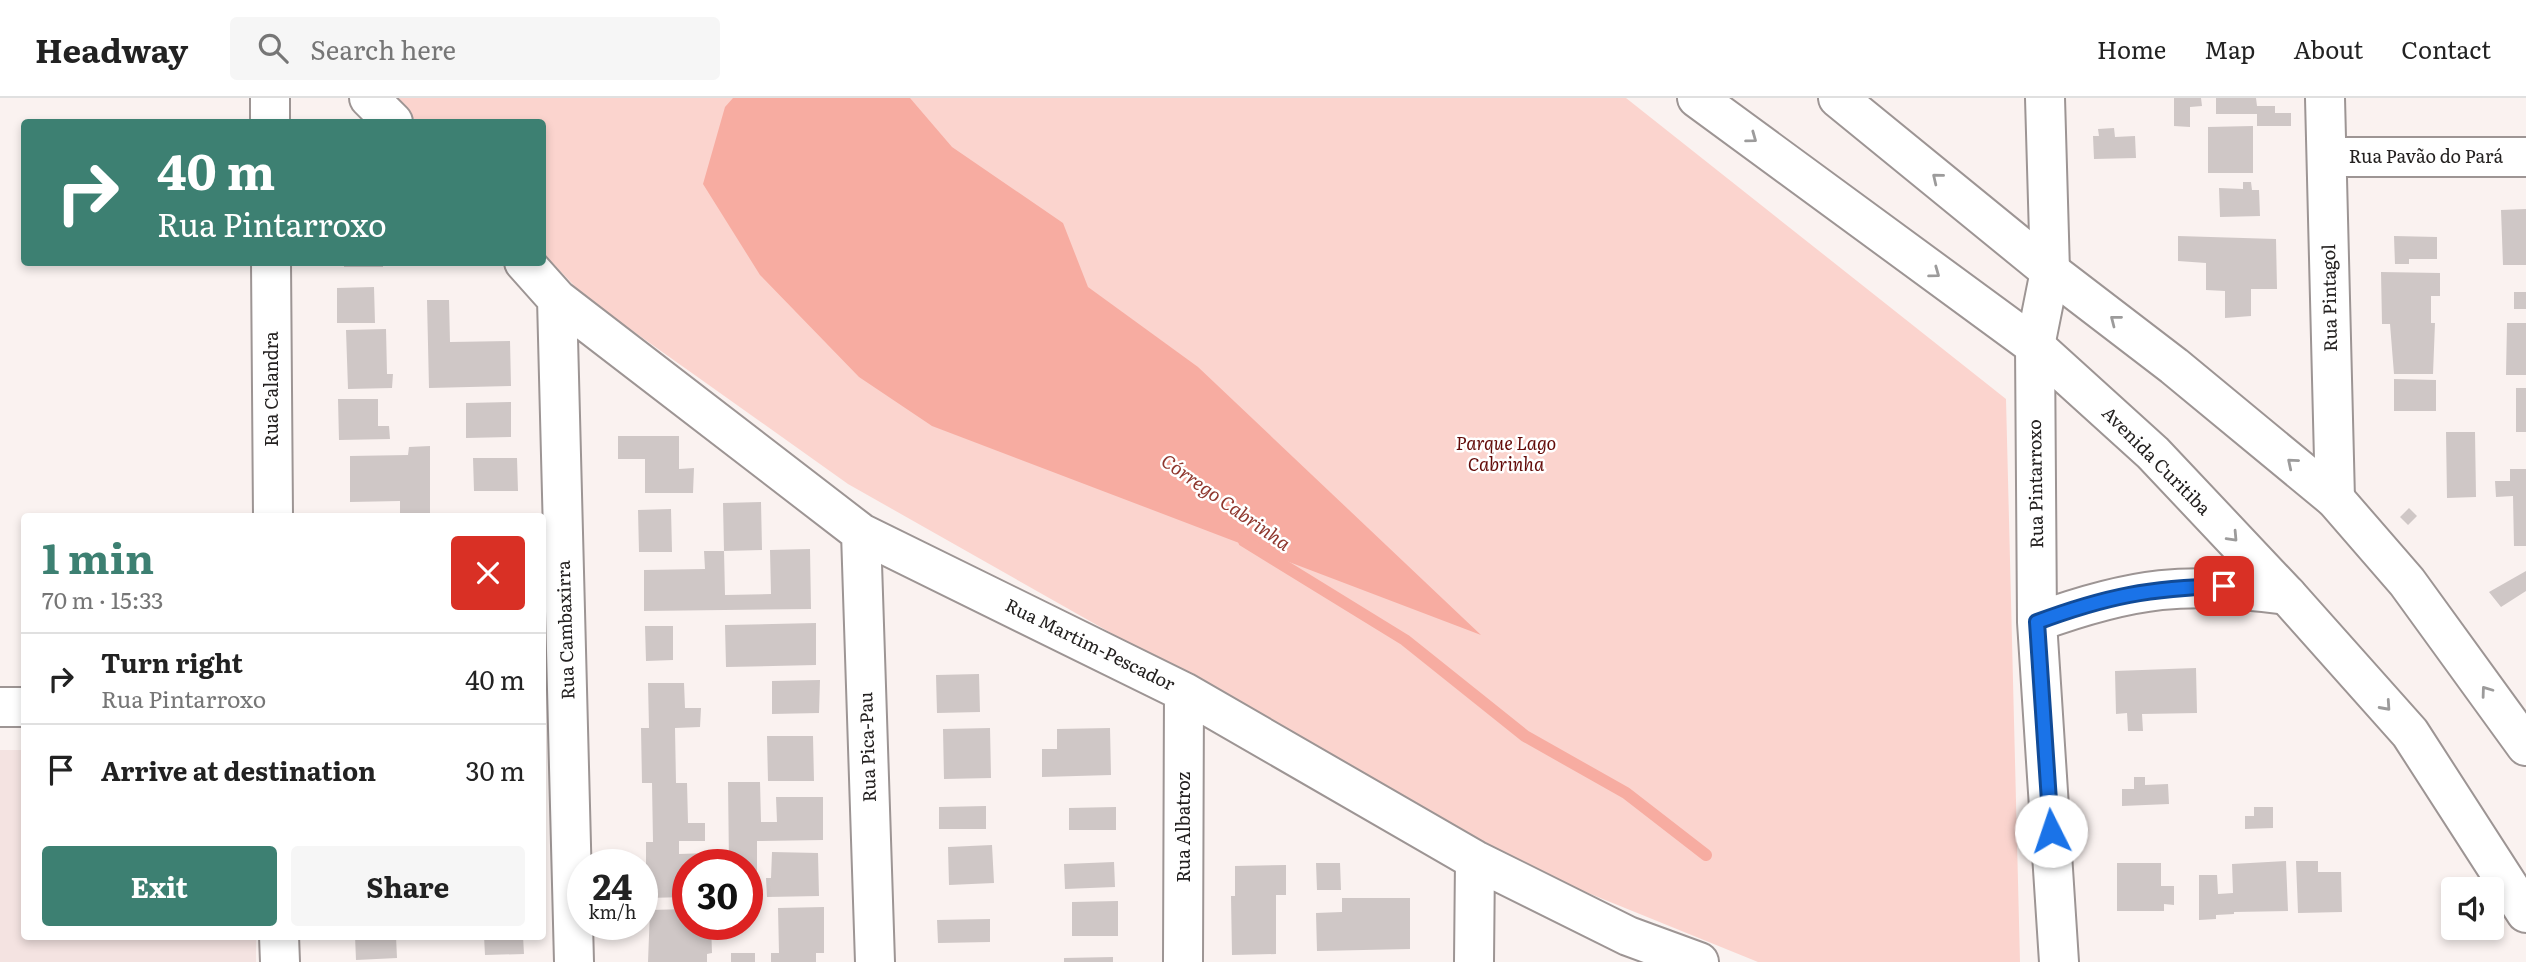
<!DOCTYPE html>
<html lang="en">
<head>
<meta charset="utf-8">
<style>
	:root { --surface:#fff; --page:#f6f6f6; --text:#222; --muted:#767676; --line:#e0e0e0; --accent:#3d8072 }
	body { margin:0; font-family:Literata,serif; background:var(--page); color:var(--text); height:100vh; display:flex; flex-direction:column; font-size:26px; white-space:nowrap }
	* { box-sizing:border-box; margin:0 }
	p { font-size:23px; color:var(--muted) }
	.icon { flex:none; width:38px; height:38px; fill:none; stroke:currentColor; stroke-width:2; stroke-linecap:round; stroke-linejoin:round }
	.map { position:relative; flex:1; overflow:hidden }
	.side { position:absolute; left:21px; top:415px; width:525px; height:427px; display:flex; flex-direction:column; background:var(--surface); border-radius:7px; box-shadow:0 4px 10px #0003 }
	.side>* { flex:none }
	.top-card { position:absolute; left:21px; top:21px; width:525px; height:147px; border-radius:7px; box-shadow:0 4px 10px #0003; background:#3d8072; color:#fff; overflow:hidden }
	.tools { position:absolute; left:2441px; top:779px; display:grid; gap:14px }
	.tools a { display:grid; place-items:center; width:63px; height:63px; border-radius:7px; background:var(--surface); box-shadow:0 4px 10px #0003; font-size:35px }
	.speed { position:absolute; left:567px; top:751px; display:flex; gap:14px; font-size:35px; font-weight:700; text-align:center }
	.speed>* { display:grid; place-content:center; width:91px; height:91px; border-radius:50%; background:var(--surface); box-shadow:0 4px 10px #0003; line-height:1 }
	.speed small { font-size:18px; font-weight:400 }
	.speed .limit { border:10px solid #d22; background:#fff; color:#111 }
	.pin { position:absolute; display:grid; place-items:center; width:60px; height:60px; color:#fff; margin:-30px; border-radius:14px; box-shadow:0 4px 10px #0006 }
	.me { position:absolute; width:77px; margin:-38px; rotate:356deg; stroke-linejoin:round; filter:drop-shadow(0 0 5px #0008) }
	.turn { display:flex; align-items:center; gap:24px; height:147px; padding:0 21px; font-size:32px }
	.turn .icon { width:91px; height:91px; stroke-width:2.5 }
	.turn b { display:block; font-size:49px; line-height:60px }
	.round { display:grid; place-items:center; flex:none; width:74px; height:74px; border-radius:7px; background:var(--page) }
	.summary { display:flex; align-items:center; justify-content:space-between; height:119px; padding:0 21px }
	h1 { font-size:42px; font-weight:700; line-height:52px; color:var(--accent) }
	.button { display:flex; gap:14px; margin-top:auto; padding:14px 21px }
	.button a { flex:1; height:80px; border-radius:7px; background:var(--accent); color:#fff; font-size:28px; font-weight:700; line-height:80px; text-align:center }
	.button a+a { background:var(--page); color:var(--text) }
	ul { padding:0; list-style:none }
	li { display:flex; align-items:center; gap:21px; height:91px; padding:0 21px; border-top:2px solid var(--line) }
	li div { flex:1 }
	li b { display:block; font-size:26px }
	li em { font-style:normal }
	header { display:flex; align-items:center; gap:42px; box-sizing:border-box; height:98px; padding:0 35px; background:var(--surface); border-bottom:2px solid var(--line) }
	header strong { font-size:33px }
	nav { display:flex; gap:38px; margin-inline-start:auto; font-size:24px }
	.search { width:490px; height:63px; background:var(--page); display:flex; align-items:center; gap:18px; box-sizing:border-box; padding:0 24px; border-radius:7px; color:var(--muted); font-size:26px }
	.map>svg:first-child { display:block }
	.built { fill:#f4e3e1 }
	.green { fill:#fbd4ce }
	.water { fill:#f7aca1 }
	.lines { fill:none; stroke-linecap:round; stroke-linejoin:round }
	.stream { stroke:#f7aca1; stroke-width:12 }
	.building { fill:#cfc7c6 }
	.minor-casing { stroke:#9d9594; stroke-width:42 }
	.tertiary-casing { stroke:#9d9594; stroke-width:42 }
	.minor { stroke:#fff; stroke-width:38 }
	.tertiary { stroke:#fff; stroke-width:38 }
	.oneway { stroke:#9c9b9b }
	.route-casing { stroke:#114b97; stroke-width:18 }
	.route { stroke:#1a73e8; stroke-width:12 }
	.labels { text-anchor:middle; stroke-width:5; stroke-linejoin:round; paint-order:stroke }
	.street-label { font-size:18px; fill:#242120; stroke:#fff }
	.park-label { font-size:18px; font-style:italic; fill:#620a07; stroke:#fff }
	.water-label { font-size:19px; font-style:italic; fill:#8f372e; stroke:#fff }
</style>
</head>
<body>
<header>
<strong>Headway</strong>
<div class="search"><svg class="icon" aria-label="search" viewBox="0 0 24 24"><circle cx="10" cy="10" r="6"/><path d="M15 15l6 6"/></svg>Search here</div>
<nav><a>Home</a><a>Map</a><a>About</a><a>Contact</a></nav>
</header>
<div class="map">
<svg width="2526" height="864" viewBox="0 0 2526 864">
	<rect width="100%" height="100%" fill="#faf2f0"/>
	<path class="built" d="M 0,652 L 24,652 L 24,838 L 256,838 L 256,864 L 0,864 Z"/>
	<path class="green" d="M 394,0 L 1626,0 L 2006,301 L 2020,864 L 1758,864 L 1472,748 L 1180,574 L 848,386 L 585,199 L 543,155 L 542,24 L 417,24 Z"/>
	<path class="water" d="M 733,0 L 910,0 L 952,49 L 1063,125 L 1088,189 L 1198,269 L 1481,537 L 932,328 L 859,279 L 760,177 L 703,86 L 725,9 Z"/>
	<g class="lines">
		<path class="stream" d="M 1244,443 L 1405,542 L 1525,638 L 1626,695 L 1706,757"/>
	</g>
	<path class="building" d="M 2174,0 L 2201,0 L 2202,8 L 2190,9 L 2190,29 L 2174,28 Z
		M 2216,0 L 2256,0 L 2257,8 L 2275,8 L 2275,15 L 2291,15 L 2291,28 L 2257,28 L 2257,16 L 2216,16 Z
		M 2253,28 L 2253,75 L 2208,75 L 2208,29 Z
		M 2114,30 L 2115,39 L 2135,38 L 2136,60 L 2094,61 L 2093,38 L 2099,38 L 2098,31 Z
		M 2243,84 L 2251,84 L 2252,92 L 2259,92 L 2260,118 L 2220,119 L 2219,90 L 2243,91 Z
		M 2526,111 L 2526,167 L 2503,167 L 2501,112 Z
		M 2178,138 L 2276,141 L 2277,191 L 2251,191 L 2251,218 L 2225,220 L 2225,193 L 2206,192 L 2206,165 L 2178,163 Z
		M 2394,138 L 2437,139 L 2437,161 L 2409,161 L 2409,166 L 2395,166 Z
		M 344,164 L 383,164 L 383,169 L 344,169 Z
		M 2381,174 L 2440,175 L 2440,198 L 2431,198 L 2431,225 L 2435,225 L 2433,276 L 2394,276 L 2390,226 L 2382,226 Z
		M 374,189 L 375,225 L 337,225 L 337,190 Z
		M 2514,194 L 2526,194 L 2526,211 L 2514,211 Z
		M 427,202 L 449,202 L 450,244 L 510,243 L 511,288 L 429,290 Z
		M 2507,225 L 2526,225 L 2526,277 L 2506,277 Z
		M 386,231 L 387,276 L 393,276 L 392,290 L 348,291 L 346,232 Z
		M 2394,281 L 2436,282 L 2436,313 L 2394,313 Z
		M 2516,290 L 2526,290 L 2526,334 L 2516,334 Z
		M 338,301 L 378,301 L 378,328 L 389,328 L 390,341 L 339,342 Z
		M 511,304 L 511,339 L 466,340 L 466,305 Z
		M 2446,334 L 2475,334 L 2476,399 L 2447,400 Z
		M 618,338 L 679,338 L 679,371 L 694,370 L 693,395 L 645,395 L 645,361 L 618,361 Z
		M 430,348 L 430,418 L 400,418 L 400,403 L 350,404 L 350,358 L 408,357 L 409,349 Z
		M 473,360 L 517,360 L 518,393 L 474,393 Z
		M 2510,371 L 2526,371 L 2526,448 L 2514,448 L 2513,398 L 2496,399 L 2495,383 L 2510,383 Z
		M 761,404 L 762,452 L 724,453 L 723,405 Z
		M 2409,410 L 2417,418 L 2408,427 L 2400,419 Z
		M 671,411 L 672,454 L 639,454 L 638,412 Z
		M 810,451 L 811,511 L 644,513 L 644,472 L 705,471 L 704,453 L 724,453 L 725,497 L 771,496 L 770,452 Z
		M 2526,473 L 2526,493 L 2501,509 L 2489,494 Z
		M 816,525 L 816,567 L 726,569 L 725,527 Z
		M 645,528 L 673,528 L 673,562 L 646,563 Z
		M 2196,570 L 2197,615 L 2142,616 L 2143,633 L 2128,633 L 2127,615 L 2116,616 L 2115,573 Z
		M 979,576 L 980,614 L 937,615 L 936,577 Z
		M 820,582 L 819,615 L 772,616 L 772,583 Z
		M 648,585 L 684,585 L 685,610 L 701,610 L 700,629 L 675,630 L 676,685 L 687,685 L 688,725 L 705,725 L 705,743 L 679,743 L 679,756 L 708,755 L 708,766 L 688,766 L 688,799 L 646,800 L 646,744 L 653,744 L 652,685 L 642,685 L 641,630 L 649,630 Z
		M 990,630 L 991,680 L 944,681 L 943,631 Z
		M 1110,630 L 1111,677 L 1042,679 L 1042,651 L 1057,651 L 1057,631 Z
		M 767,638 L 813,638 L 814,683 L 768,683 Z
		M 2134,679 L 2145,679 L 2145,687 L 2168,686 L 2169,706 L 2122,708 L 2122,691 L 2134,691 Z
		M 728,684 L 760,684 L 761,724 L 777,724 L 776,699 L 823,699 L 823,742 L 757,743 L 757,799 L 747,799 L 747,766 L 729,766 Z
		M 986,708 L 986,731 L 939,731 L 939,709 Z
		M 1116,709 L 1116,732 L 1069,732 L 1069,710 Z
		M 2254,709 L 2273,709 L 2273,730 L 2245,731 L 2245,718 L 2254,718 Z
		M 992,747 L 994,785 L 949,787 L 948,749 Z
		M 772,754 L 818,755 L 819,798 L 767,799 L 766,780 L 771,780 Z
		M 2286,763 L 2288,813 L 2234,814 L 2234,816 L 2216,817 L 2216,821 L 2199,822 L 2199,777 L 2217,777 L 2218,796 L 2233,795 L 2232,766 Z
		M 2296,763 L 2318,763 L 2318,774 L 2341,774 L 2342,814 L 2298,815 Z
		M 1114,764 L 1115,789 L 1065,791 L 1064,766 Z
		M 1316,765 L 1340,765 L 1341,792 L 1317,792 Z
		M 2117,765 L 2161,765 L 2161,788 L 2174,788 L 2174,807 L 2164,806 L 2164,813 L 2117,813 Z
		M 1286,767 L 1286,797 L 1276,797 L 1276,856 L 1232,857 L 1231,798 L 1235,798 L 1235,768 Z
		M 1342,800 L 1410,800 L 1410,851 L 1317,853 L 1316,815 L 1342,814 Z
		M 1118,803 L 1118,838 L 1072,838 L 1072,804 Z
		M 824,809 L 824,855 L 816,855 L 816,864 L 771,864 L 771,855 L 779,855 L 778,810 Z
		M 688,811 L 688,826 L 711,826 L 712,855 L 707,856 L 707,864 L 648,864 L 650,812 Z
		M 990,821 L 990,844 L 938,845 L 937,822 Z
		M 355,838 L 396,838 L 397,860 L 356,862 Z
		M 484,838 L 523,838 L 524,856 L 485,857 Z
		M 731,855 L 755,855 L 755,864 L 731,864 Z
		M 1113,859 L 1113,864 L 1064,864 L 1064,860 Z"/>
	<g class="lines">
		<g class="minor-casing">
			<path id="minor" d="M 270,0 L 270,24
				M 369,0 L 393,24
				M 2045,0 L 2050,173 L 2035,248 L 2037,524 L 2059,864
				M 2325,0 L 2335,401
				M 2327,59 L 2526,59
				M 271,164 L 273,418
				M 524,164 L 557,201 L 861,435 L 1184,594 L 1475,762 L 1628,838 L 1699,864
				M 557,201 L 574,864
				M 861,435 L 875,864
				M 2037,524 C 2133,489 2187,483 2287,497
				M 0,609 L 24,609
				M 279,838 L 280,864
				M 1183,864 L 1184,594
				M 1474,864 L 1475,762"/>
		</g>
		<g class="tertiary-casing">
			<path id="tertiary" d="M 1697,0 L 2035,248 L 2153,355 L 2287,497 L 2410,635 L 2526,815
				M 1838,0 L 2050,173 L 2174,268 L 2335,401 L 2407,484 L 2526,648"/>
		</g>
		<use href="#minor" class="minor"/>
		<use href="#tertiary" class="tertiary"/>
	</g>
	<defs><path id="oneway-chevron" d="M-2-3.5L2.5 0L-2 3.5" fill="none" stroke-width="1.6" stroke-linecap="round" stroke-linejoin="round" transform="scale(1.75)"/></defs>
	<g class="oneway">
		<use href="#oneway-chevron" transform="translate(1752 40) rotate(36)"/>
		<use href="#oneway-chevron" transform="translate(1937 80) rotate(-141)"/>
		<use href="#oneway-chevron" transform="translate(1935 175) rotate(36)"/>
		<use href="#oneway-chevron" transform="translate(2115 222) rotate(-142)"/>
		<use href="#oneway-chevron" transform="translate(2292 365) rotate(-140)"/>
		<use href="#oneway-chevron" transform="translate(2233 439) rotate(47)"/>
		<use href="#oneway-chevron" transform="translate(2486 593) rotate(-126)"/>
		<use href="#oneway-chevron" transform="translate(2386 608) rotate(48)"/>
	</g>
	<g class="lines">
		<g class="route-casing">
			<path id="route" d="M 2051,733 L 2037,524 C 2107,498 2150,490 2224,488"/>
		</g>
		<use href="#route" class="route"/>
	</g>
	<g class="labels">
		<g class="street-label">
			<text x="2426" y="65">Rua Pavão do Pará</text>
			<text transform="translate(2330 200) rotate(-91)" y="6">Rua Pintagol</text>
			<text transform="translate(272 291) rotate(-90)" y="6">Rua Calandra</text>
			<text transform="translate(2156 363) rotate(45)" y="6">Avenida Curitiba</text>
			<text transform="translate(2036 386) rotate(-91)" y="6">Rua Pintarroxo</text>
			<text transform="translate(566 532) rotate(-92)" y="6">Rua Cambaxirra</text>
			<text transform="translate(1090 547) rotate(26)" y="6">Rua Martim-Pescador</text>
			<text transform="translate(868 649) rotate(-92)" y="6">Rua Pica-Pau</text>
			<text transform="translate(1184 729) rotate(-90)" y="6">Rua Albatroz</text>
		</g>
		<g class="park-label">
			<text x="1506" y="352">Parque Lago<tspan x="1506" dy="21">Cabrinha</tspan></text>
		</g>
		<g class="water-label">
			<text transform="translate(1226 404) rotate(35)" y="7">Córrego Cabrinha</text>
		</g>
	</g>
</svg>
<div class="tools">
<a><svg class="icon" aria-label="sound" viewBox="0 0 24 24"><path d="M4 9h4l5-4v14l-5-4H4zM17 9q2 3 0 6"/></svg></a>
</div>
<div class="speed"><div>24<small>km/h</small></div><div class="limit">30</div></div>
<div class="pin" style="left:2224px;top:488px;background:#d93025"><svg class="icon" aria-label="arrive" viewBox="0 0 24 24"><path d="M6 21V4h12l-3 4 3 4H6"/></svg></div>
<svg class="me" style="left:2051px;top:733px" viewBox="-20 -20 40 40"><circle r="19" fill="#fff"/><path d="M0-13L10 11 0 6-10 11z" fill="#1a73e8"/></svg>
<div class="top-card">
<div class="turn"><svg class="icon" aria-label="right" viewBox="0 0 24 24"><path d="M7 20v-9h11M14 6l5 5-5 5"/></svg><div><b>40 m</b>Rua Pintarroxo</div></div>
</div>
<section class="side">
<div class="summary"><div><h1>1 min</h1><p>70 m · 15:33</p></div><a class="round" style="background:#d93025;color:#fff"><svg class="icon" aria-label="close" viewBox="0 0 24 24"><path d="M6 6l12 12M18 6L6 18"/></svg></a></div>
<ul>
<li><svg class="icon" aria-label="right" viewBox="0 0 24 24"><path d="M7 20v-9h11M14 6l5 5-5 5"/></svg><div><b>Turn right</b><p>Rua Pintarroxo</p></div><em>40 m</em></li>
<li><svg class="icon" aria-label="arrive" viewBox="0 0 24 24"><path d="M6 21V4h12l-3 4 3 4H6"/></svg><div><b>Arrive at destination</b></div><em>30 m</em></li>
</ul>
<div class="button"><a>Exit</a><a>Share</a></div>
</section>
</div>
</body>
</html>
